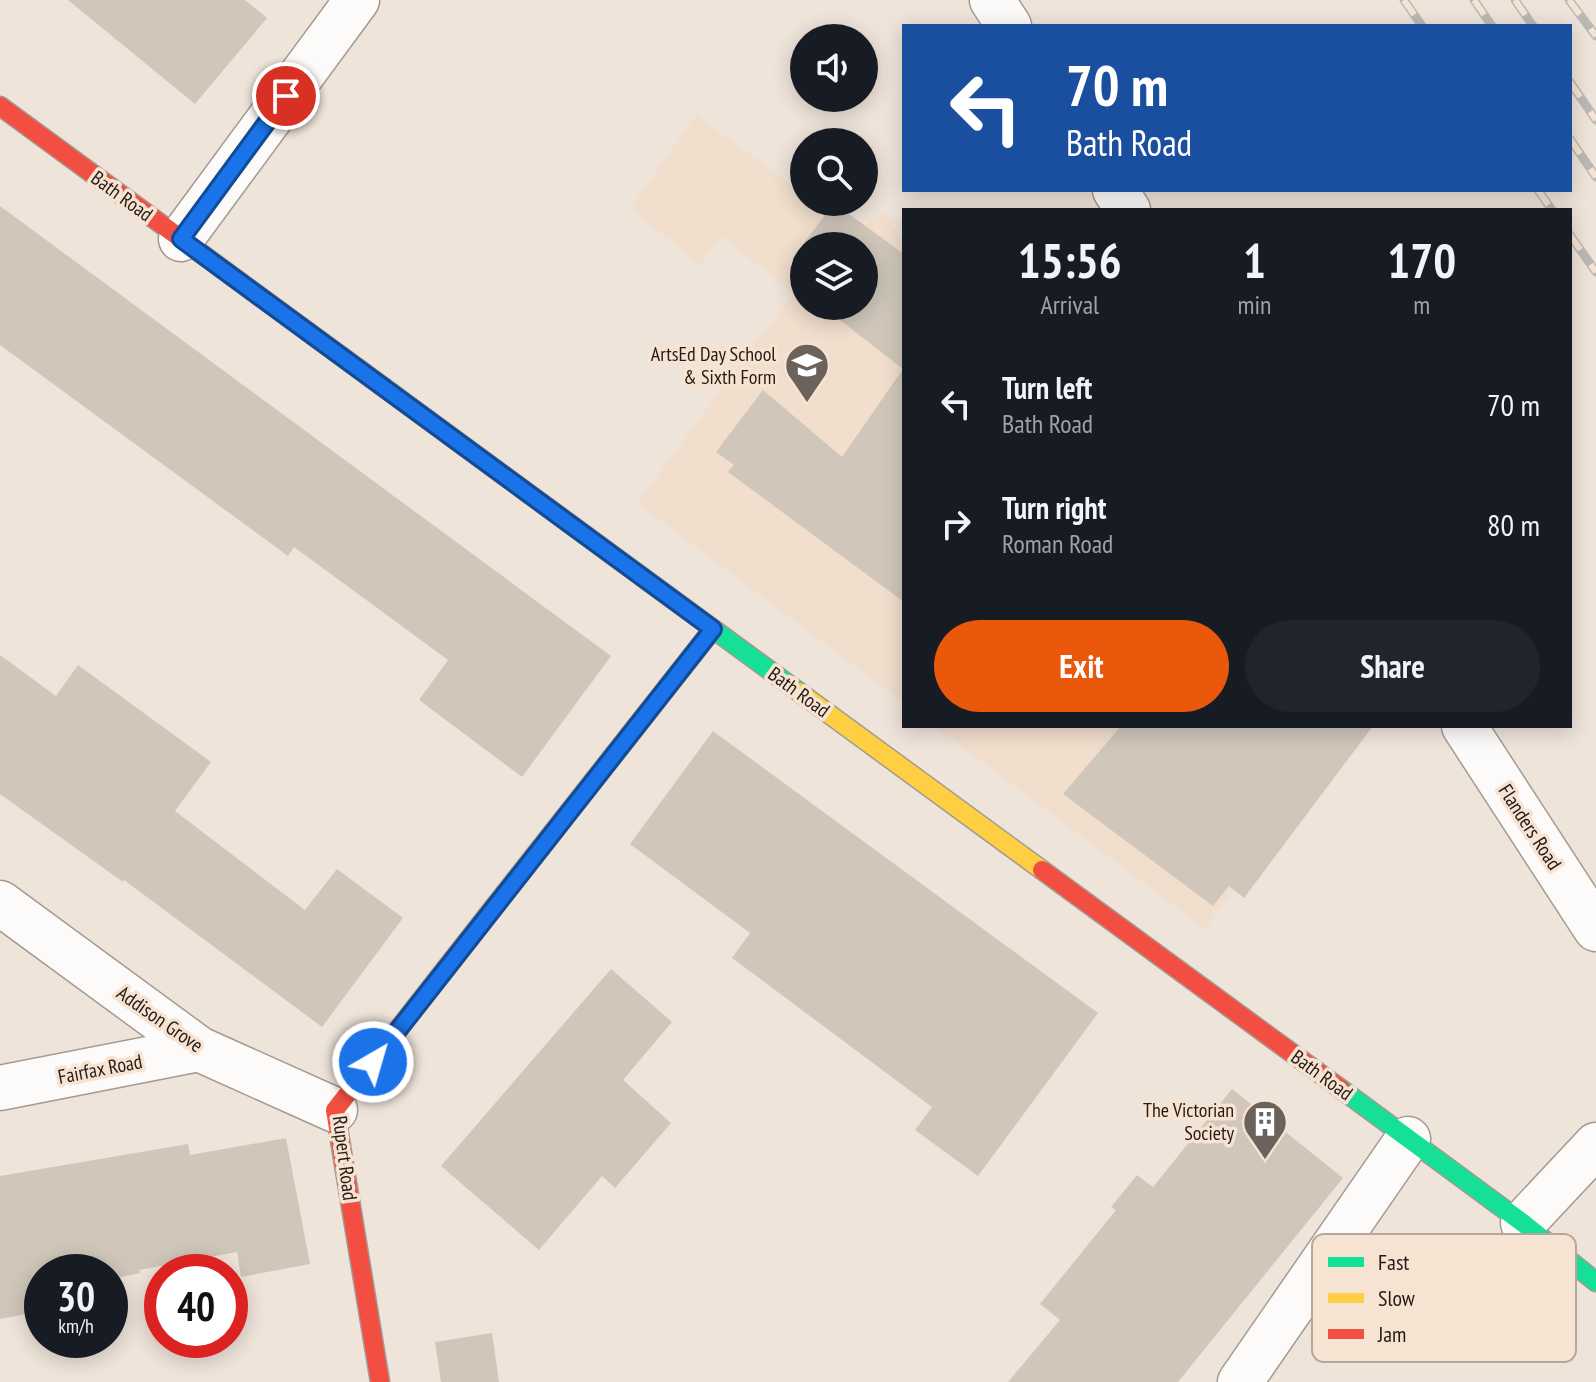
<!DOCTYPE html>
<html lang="en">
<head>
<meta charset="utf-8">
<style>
	:root { --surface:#171b24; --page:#20242c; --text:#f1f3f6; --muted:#9ea1a6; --accent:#ea580c }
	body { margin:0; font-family:"PT Sans Narrow",sans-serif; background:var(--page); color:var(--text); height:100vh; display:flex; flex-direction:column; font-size:30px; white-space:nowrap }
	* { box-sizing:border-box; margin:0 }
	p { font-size:26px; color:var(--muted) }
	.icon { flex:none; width:44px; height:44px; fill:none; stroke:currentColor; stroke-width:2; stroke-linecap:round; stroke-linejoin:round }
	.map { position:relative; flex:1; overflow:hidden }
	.details { position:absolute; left:902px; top:208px; width:670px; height:520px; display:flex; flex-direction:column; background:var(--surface); border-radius:0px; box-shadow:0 4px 20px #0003 }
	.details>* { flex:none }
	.top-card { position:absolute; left:902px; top:24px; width:670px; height:168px; border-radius:0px; box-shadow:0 4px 20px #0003; background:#1a4fa0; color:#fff; overflow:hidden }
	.tools { position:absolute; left:790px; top:24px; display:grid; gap:16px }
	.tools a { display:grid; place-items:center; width:88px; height:88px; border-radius:50%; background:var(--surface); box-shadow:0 4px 20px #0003; font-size:40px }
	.speed { position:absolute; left:24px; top:1254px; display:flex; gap:16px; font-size:40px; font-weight:700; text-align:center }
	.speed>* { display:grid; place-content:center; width:104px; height:104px; border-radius:50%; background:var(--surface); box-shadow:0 4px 20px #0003; line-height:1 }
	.speed small { font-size:20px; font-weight:400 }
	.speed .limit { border:12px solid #d22; background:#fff; color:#111 }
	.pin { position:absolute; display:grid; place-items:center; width:68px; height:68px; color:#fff; margin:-34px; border:4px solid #fff; border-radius:50%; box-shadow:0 2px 8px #0007 }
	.me { position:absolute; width:88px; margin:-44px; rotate:38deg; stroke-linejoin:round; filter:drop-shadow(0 0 6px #0008) }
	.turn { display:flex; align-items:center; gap:28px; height:168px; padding:0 32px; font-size:36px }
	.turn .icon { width:104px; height:104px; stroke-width:2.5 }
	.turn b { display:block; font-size:56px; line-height:68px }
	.eta { display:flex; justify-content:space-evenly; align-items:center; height:136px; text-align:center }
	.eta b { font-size:48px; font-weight:800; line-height:56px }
	.cta { display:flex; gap:16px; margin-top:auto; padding:16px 32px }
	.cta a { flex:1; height:92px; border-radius:48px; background:var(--accent); color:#fff; font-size:32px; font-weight:800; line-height:92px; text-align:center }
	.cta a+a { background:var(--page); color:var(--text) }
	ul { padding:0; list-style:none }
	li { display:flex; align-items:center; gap:24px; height:120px; padding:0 32px }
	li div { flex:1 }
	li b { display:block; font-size:30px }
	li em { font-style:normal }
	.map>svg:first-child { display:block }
	.built { fill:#f1decd; fill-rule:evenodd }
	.building { fill:#d0c7ba }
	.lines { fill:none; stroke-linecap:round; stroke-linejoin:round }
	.street-casing { stroke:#a39a92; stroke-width:47 }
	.fast-casing { stroke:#a39a92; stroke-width:21 }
	.slow-casing { stroke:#a39a92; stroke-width:21 }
	.jam-casing { stroke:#a39a92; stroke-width:21 }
	.street { stroke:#fdfbf9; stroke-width:44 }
	.fast { stroke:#16e098; stroke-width:18 }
	.slow { stroke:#ffcf43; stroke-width:18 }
	.jam { stroke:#f24e42; stroke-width:18 }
	.rail-casing { stroke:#bbb9b5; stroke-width:9 }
	.rail { stroke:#f7e3d2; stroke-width:6; stroke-dasharray:18; stroke-linecap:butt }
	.route-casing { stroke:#114b97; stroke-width:20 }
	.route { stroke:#1a73e8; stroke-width:14 }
	.labels { text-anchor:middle; stroke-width:7; stroke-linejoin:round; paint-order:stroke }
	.street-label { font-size:20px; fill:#231c16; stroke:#f7e3d2 }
	.poi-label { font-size:20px; fill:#231c16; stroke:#f7e3d2; text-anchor:end }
	.key { fill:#f7e3d2; stroke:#b7a79a; stroke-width:2 }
	.key-label { font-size:22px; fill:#231c16 }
</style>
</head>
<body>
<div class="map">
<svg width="1596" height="1382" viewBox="0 0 1596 1382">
	<rect width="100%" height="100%" fill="#efe4da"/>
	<path class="built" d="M 696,115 L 804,194 L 804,202 L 815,202 L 855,232 L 884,212 L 904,243 L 904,703 L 637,503 L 793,293 L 721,236 L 701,265 L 630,209 ZM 804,246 L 864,246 L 864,306 L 804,306 Z
		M 934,726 L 1356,726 L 1205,929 Z"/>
	<path class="building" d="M 68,0 L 245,0 L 267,18 L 195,104 Z
		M 834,203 L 904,254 L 904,602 L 728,472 L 734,465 L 716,452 L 763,390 L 842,457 L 903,369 L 822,306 L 864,306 L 864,246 L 804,246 L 804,268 L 792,259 Z
		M 0,206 L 611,656 L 522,777 L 419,700 L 448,660 L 294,547 L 288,556 L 0,345 Z
		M 0,655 L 56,696 L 78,665 L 211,762 L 175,811 L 305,910 L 337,869 L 403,918 L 322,1027 L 124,880 L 123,882 L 0,794 Z
		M 1121,726 L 1373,726 L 1244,898 L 1229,886 L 1213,906 L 1063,794 Z
		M 713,731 L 1098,1013 L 978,1176 L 915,1130 L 932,1107 L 732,958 L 750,933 L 630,844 Z
		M 611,969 L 672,1022 L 623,1080 L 671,1123 L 615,1188 L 602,1176 L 539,1250 L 441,1166 Z
		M 1232,1089 L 1343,1178 L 1178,1382 L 1008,1382 L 1060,1320 L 1040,1304 L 1116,1210 L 1111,1207 L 1137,1175 L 1153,1187 Z
		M 286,1138 L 310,1264 L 241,1277 L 237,1252 L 139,1270 L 140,1273 L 110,1279 L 110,1272 L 42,1272 L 42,1311 L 0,1319 L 0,1176 L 188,1144 L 190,1155 Z
		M 492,1333 L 499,1382 L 441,1382 L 435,1342 Z"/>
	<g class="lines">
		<g class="street-casing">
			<path id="street" d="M 992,0 L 1009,26
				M 1115,190 L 1128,210
				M 181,239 L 357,0
				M 1464,726 L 1596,929
				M 0,903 L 199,1049 L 335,1110
				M 0,1088 L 199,1049
				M 1523,1223 L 1596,1145
				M 1240,1382 L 1408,1139"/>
		</g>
		<g class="fast-casing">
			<path id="fast" d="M 382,386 L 799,692
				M 494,907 L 713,629
				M 1341,1089 L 1523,1223 L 1596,1282"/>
		</g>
		<g class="slow-casing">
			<path id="slow" d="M 799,692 L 1042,870"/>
		</g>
		<g class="jam-casing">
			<path id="jam" d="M 0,106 L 382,386
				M 1042,870 L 1341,1089
				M 380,1382 L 335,1110 L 494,907"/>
		</g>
		<use href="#street" class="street"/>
		<use href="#fast" class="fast"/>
		<use href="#slow" class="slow"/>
		<use href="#jam" class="jam"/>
		<g class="rail-casing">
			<path id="rail" d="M 1404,0 L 1422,26
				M 1474,0 L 1492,26
				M 1515,0 L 1533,26
				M 1569,0 L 1596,36
				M 1570,82 L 1596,120
				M 1570,139 L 1596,177
				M 1538,190 L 1552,210
				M 1570,235 L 1596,272"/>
		</g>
		<use href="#rail" class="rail"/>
	</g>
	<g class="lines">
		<g class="route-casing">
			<path id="route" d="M 286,96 L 181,239 L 713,629 L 373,1062"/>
		</g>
		<use href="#route" class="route"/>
	</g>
	<defs>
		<g id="school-pin" transform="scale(2.3)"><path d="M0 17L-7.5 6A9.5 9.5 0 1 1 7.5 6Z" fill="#6a625b" stroke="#f7e3d2"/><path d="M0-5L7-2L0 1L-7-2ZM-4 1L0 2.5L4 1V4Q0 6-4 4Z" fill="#fff"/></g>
		<g id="building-pin" transform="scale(2.3)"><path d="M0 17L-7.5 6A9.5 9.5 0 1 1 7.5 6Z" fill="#6a625b" stroke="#f7e3d2"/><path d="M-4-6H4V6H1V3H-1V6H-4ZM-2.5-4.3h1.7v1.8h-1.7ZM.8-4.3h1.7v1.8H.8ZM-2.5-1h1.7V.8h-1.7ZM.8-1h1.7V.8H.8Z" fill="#fff"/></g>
	</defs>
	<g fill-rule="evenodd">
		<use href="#school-pin" x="807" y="365"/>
		<use href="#building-pin" x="1265" y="1122"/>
	</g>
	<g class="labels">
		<g class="street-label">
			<text transform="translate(122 196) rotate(36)" y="7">Bath Road</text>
			<text transform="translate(799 692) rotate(36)" y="7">Bath Road</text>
			<text transform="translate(1530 827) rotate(57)" y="7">Flanders Road</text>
			<text transform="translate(160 1019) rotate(35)" y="7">Addison Grove</text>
			<text transform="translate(100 1069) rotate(-11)" y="7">Fairfax Road</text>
			<text transform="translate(1322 1075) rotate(36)" y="7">Bath Road</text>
			<text transform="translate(345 1158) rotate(83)" y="7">Rupert Road</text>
		</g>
		<g class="poi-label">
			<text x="776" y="361">ArtsEd Day School<tspan x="776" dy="23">&amp; Sixth Form</tspan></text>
			<text x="1234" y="1117">The Victorian<tspan x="1234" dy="23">Society</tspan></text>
		</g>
	</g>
	<rect x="1312" y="1234" width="264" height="128" rx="12" class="key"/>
	<rect x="1328" y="1257" width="36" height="10" fill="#16e098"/>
	<rect x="1328" y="1293" width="36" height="10" fill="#ffcf43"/>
	<rect x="1328" y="1329" width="36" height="10" fill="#f24e42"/>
	<g class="key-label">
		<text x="1378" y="1270">Fast</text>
		<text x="1378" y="1306">Slow</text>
		<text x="1378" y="1342">Jam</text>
	</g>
</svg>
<div class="tools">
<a><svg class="icon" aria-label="sound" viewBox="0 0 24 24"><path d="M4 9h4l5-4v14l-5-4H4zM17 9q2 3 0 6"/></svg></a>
<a><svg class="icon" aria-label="search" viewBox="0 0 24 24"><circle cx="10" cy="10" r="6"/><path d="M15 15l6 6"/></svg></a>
<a><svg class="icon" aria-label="layers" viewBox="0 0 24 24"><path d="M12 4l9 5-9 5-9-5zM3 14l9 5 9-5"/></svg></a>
</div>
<div class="speed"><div>30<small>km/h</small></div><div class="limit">40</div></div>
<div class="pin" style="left:286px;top:96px;background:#d93025"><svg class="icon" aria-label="arrive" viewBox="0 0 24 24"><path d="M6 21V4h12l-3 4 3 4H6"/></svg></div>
<svg class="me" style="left:373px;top:1062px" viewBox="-20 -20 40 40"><circle r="17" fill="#1a73e8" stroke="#fff" stroke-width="3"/><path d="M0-11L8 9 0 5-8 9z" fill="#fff"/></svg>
<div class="top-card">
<div class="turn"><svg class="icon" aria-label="left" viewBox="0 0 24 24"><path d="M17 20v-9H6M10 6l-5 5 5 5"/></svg><div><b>70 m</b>Bath Road</div></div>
</div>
<section class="details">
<div class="eta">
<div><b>15:56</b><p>Arrival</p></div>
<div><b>1</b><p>min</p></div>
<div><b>170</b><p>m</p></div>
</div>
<ul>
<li><svg class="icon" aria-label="left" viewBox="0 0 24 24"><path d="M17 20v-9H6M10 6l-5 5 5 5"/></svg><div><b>Turn left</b><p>Bath Road</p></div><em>70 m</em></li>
<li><svg class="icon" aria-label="right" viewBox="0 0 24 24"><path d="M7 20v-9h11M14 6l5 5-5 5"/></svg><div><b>Turn right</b><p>Roman Road</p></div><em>80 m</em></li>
</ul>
<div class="cta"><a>Exit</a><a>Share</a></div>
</section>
</div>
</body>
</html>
